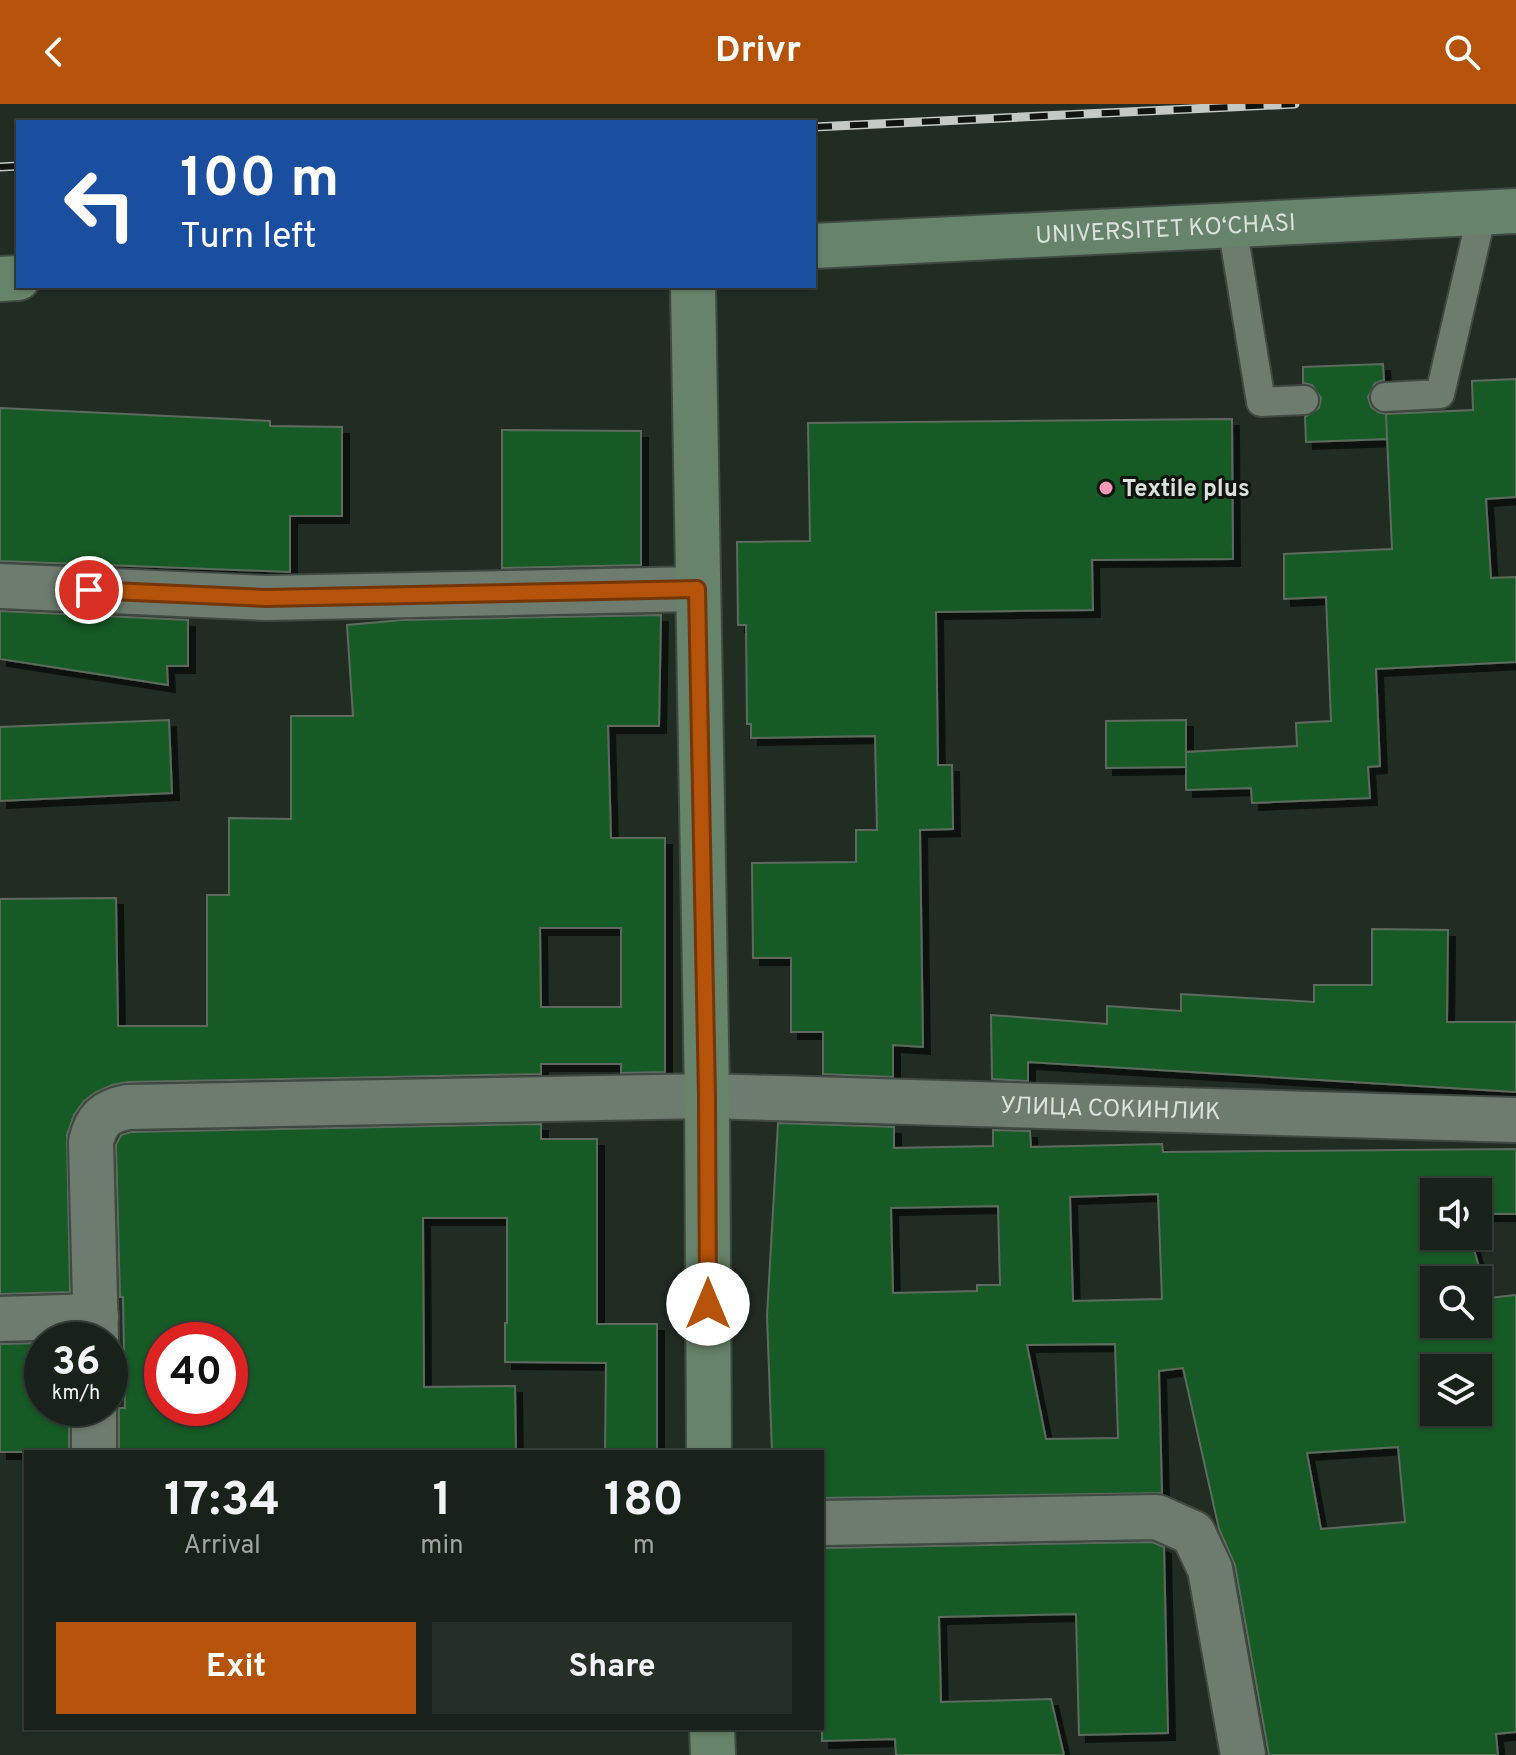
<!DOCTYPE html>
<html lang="en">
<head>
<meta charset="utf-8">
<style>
	:root { --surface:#19221a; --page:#262f27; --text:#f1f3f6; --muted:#9fa4a2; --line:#373f39; --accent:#b45309 }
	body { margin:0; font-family:Overpass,sans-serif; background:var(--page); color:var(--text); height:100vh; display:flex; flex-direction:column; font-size:30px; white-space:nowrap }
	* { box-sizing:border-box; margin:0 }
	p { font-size:26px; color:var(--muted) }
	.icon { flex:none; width:44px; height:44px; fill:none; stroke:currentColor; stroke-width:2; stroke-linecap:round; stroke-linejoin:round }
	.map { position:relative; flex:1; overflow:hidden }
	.panel { position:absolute; left:24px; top:1346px; width:800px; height:280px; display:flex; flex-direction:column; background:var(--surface); border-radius:0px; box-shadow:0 2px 6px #0004,0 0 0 2px var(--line) }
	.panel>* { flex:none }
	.top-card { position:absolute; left:16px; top:16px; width:800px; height:168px; border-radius:0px; box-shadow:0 2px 6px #0004,0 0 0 2px var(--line); background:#1a4fa0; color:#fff; overflow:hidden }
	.controls { position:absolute; left:1420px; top:1074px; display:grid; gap:16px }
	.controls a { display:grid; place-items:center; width:72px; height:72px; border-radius:0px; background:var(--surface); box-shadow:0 2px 6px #0004,0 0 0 2px var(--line); font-size:40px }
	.speed { position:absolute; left:24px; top:1218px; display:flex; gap:16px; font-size:40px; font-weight:700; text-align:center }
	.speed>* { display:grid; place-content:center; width:104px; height:104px; border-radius:50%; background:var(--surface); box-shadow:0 2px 6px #0004,0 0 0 2px var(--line); line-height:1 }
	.speed small { font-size:20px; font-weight:400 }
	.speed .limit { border:12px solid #d22; background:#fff; color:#111 }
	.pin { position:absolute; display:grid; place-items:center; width:68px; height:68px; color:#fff; margin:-34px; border:4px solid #fff; border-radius:50%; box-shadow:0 2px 8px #0007 }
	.me { position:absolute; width:88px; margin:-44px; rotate:0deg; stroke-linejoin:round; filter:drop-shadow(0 0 6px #0008) }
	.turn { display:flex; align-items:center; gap:28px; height:168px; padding:0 32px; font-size:36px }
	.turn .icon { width:104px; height:104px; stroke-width:2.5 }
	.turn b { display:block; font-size:56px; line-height:68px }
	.eta { display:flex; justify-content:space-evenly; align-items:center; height:136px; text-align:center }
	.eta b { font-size:48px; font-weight:700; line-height:56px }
	.cta { display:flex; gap:16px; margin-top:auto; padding:16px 32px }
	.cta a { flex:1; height:92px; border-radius:0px; background:var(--accent); color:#fff; font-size:32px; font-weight:700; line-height:92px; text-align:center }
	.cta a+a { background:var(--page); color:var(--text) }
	header { display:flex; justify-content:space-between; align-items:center; height:104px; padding:0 32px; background:var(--accent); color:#fff; font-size:36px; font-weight:700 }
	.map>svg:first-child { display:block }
	.building { fill:#145a28; stroke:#5e6b5f; stroke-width:2; fill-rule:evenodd; filter:url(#shadow) }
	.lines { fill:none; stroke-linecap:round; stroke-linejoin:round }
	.lane-casing { stroke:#404a42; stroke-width:32 }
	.street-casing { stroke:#404a42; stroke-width:48 }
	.secondary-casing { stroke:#404a42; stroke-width:48 }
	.lane { stroke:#6e7b6f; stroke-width:28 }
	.street { stroke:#6e7b6f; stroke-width:44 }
	.secondary { stroke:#67836b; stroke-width:44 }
	.rail-casing { stroke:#c2cac3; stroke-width:9 }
	.rail { stroke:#0f140f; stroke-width:6; stroke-dasharray:18; stroke-linecap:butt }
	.route-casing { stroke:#753606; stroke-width:20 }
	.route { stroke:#b45309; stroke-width:14 }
	.poi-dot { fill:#f09ab6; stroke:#0f140f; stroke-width:3 }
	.labels { text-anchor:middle; stroke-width:6; stroke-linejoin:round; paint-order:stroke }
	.street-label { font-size:24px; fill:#dae2db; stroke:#0f140f }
	.poi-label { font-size:24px; font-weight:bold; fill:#dae2db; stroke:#0f140f; text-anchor:start }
</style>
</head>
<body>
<header><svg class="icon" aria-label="back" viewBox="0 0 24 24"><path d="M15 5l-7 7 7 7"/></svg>Drivr<svg class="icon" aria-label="search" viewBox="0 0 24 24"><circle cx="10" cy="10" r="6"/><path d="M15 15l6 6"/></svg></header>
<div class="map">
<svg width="1516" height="1651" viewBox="0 0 1516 1651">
	<defs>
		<filter id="shadow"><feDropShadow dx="7" dy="7" stdDeviation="0" flood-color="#0009"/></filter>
	</defs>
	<rect width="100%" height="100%" fill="#212d23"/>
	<path class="building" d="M 1383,260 L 1384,276 L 1375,279 L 1368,293 L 1371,303 L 1378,308 L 1386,310 L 1387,335 L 1306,338 L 1305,313 L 1319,304 L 1321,294 L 1312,281 L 1303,279 L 1303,263 Z
		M 1516,275 L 1516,393 L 1486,395 L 1491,474 L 1516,473 L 1516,558 L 1376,565 L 1380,662 L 1368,663 L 1370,694 L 1252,699 L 1251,684 L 1186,686 L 1186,648 L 1297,642 L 1296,619 L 1331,617 L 1326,493 L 1284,495 L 1284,450 L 1392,445 L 1386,310 L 1473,306 L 1472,277 Z
		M 0,304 L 270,317 L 270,322 L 342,323 L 342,412 L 290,412 L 290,468 L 0,457 Z
		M 1232,315 L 1233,455 L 1092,456 L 1093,506 L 936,508 L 938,661 L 952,661 L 953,725 L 920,726 L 923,943 L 893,941 L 893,973 L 823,970 L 823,928 L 791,928 L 791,854 L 753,854 L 752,759 L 856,758 L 856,726 L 877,726 L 875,632 L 751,634 L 751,620 L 747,620 L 746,521 L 738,521 L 737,438 L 810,437 L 808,319 Z
		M 502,326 L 641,327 L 641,461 L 502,464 Z
		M 0,507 L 188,516 L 188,562 L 167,562 L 168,581 L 0,555 Z
		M 661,511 L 659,622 L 608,622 L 611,734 L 665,734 L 665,968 L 621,969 L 621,960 L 541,960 L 541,970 L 128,978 L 112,981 L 96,988 L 84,997 L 74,1011 L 67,1031 L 70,1188 L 0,1190 L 0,795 L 116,794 L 118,922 L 207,922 L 207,791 L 229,791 L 229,714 L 291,715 L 291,612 L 353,612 L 347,521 L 402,516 ZM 540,824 L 621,824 L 621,903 L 541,903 Z
		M 169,616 L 172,689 L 0,697 L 0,623 Z
		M 1186,616 L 1186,663 L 1106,664 L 1106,617 Z
		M 1372,825 L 1448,826 L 1447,918 L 1516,918 L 1516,988 L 1028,958 L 1028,977 L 992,975 L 991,911 L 1107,920 L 1107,902 L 1181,907 L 1181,890 L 1314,898 L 1314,881 L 1372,881 Z
		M 778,1019 L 894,1023 L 894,1044 L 993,1042 L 993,1026 L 1030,1027 L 1031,1043 L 1162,1040 L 1163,1048 L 1516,1045 L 1516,1110 L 1478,1110 L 1478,1088 L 1434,1088 L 1434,1132 L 1470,1132 L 1488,1194 L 1516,1191 L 1516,1628 L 1496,1630 L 1498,1651 L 1269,1651 L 1235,1461 L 1219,1425 L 1183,1264 L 1159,1267 L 1162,1389 L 822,1394 L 822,1348 L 772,1348 L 767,1212 ZM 1158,1090 L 1162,1195 L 1073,1197 L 1070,1093 ZM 998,1102 L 1000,1181 L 977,1181 L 977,1187 L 893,1189 L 891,1104 ZM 1434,1176 L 1478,1176 L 1478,1220 L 1434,1220 ZM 1115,1240 L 1118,1334 L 1046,1335 L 1027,1241 ZM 1434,1264 L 1478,1264 L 1478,1308 L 1434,1308 ZM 1398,1343 L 1405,1418 L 1321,1425 L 1307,1349 Z
		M 541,1020 L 541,1035 L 597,1035 L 597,1220 L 657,1220 L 657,1348 L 605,1348 L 606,1259 L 505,1258 L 505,1219 L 507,1219 L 507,1114 L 423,1114 L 424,1283 L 515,1282 L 516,1348 L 119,1348 L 119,1304 L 125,1304 L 123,1193 L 120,1193 L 116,1041 L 121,1031 L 131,1028 ZM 162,1236 L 230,1236 L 230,1304 L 162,1304 Z
		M 42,1239 L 42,1304 L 69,1304 L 69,1348 L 0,1348 L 0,1240 Z
		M 1152,1438 L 1164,1443 L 1168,1629 L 1079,1631 L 1076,1510 L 939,1513 L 941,1598 L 1051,1595 L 1064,1651 L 896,1651 L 895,1635 L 822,1637 L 822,1444 Z"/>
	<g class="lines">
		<g class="lane-casing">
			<path id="lane" d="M 1232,121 L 1261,298 L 1304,296
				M 1385,293 L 1440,290 L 1482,109"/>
		</g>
		<g class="street-casing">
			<g id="street">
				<path d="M 0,482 L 266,494 L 697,485"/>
				<path d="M 0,1215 L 96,1212"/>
				<path id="s1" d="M 96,1236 L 91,1038 C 96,1016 105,1007 128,1003 L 707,992 L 1516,1016"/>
				<path d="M 94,1348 L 94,1304"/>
				<path d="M 822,1419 L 1157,1413 L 1193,1429 L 1210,1465 L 1243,1651"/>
			</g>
		</g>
		<g class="secondary-casing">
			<g id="secondary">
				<path id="s2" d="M 814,142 L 1516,107"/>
				<path d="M 0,175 L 18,174"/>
				<path d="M 693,182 L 707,992 L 709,1348"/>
				<path d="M 712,1624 L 713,1651"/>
			</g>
		</g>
		<use href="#lane" class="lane"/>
		<use href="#street" class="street"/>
		<use href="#secondary" class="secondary"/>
		<g class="rail-casing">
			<path id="rail" d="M 814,23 L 1295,0
				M 0,63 L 18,62"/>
		</g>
		<use href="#rail" class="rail"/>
	</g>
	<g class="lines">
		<g class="route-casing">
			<path id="route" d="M 89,486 L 266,494 L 697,485 L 707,992 L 708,1200"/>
		</g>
		<use href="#route" class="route"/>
	</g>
	<circle class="poi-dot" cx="1106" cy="384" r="8"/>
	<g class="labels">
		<g class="street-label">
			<text dy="8" stroke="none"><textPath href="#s2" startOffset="352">UNIVERSITET KО‘CHASI</textPath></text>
			<text dy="8" stroke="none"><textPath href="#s1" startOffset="1236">УЛИЦА СОКИНЛИК</textPath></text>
		</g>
		<g class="poi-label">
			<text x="1122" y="392">Textile plus</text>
		</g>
	</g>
</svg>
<div class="controls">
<a><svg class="icon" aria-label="sound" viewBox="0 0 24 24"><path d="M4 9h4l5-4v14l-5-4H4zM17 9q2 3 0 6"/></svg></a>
<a><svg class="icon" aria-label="search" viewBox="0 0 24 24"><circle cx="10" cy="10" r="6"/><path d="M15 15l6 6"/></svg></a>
<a><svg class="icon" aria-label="layers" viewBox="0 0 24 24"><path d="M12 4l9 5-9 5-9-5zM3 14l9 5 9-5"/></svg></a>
</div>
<div class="speed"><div>36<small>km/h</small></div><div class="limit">40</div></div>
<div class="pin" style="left:89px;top:486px;background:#d93025"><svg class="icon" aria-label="arrive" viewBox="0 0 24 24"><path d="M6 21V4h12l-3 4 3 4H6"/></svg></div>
<svg class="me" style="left:708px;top:1200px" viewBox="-20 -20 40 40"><circle r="19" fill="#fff"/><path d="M0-13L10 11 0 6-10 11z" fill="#b45309"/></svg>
<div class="top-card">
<div class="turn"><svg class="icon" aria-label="left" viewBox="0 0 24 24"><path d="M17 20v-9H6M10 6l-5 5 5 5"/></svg><div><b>100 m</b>Turn left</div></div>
</div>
<section class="panel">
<div class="eta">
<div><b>17:34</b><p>Arrival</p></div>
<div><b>1</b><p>min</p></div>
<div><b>180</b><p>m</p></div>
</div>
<div class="cta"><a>Exit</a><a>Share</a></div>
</section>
</div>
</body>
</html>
